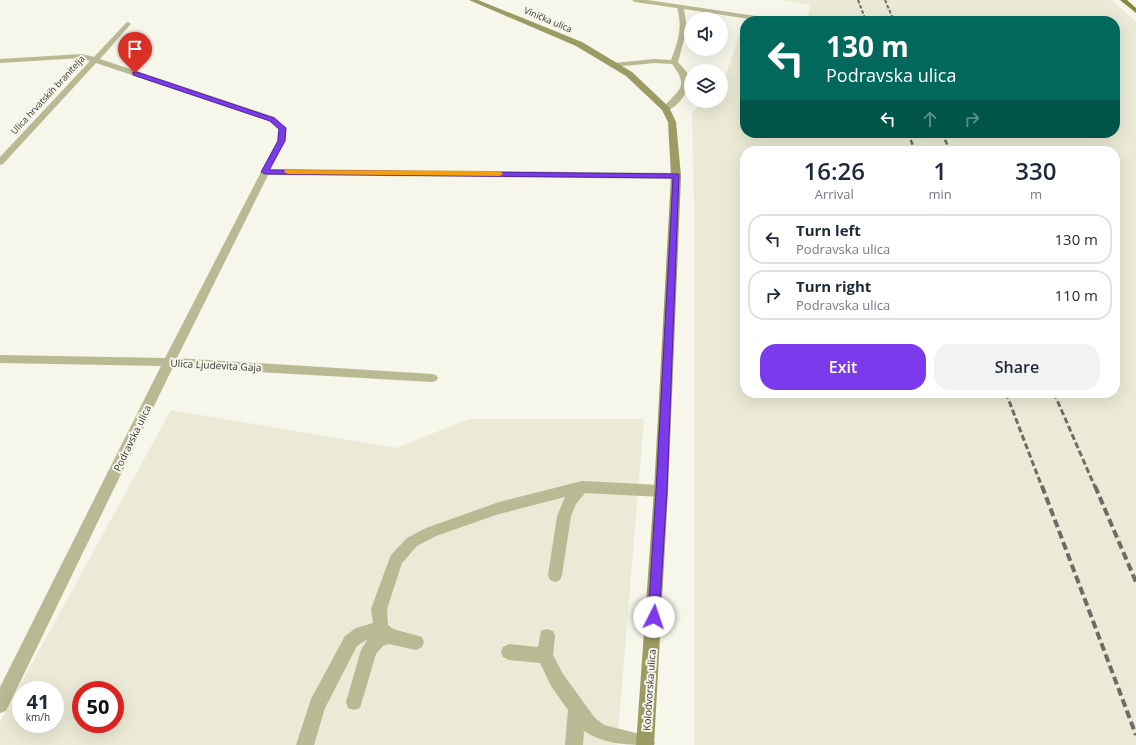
<!DOCTYPE html>
<html lang="en">
<head>
<meta charset="utf-8">
<style>
	:root { --surface:#fff; --page:#f2f2f3; --text:#1f2937; --muted:#747a83; --line:#e0e1e3; --accent:#7c3aed }
	body { margin:0; font-family:"Open Sans",sans-serif; background:var(--page); color:var(--text); height:100vh; display:flex; flex-direction:column; font-size:15px; white-space:nowrap }
	* { box-sizing:border-box; margin:0 }
	p { font-size:13px; color:var(--muted) }
	.icon { flex:none; width:22px; height:22px; fill:none; stroke:currentColor; stroke-width:2; stroke-linecap:round; stroke-linejoin:round }
	.map { position:relative; flex:1; overflow:hidden }
	.drawer { position:absolute; left:740px; top:146px; width:380px; height:252px; display:flex; flex-direction:column; background:var(--surface); border-radius:16px; box-shadow:0 4px 16px #0002 }
	.drawer>* { flex:none }
	.guide { position:absolute; left:740px; top:16px; width:380px; height:122px; border-radius:16px; box-shadow:0 4px 16px #0002; background:#00695c; color:#fff; overflow:hidden }
	.fabs { position:absolute; left:684px; top:12px; display:grid; gap:8px }
	.fabs a { display:grid; place-items:center; width:44px; height:44px; border-radius:50%; background:var(--surface); box-shadow:0 4px 16px #0002; font-size:20px }
	.speed { position:absolute; left:12px; top:681px; display:flex; gap:8px; font-size:20px; font-weight:700; text-align:center }
	.speed>* { display:grid; place-content:center; width:52px; height:52px; border-radius:50%; background:var(--surface); box-shadow:0 4px 16px #0002; line-height:1 }
	.speed small { font-size:10px; font-weight:400 }
	.speed .limit { border:6px solid #d22; background:#fff; color:#111 }
	.pin { position:absolute; display:grid; place-items:center; width:34px; height:34px; color:#fff; margin:-41px -17px; border-radius:50% 50% 50% 0; rotate:-45deg; box-shadow:0 0 4px #0007 }
	.pin .icon { rotate:45deg }
	.me { position:absolute; width:44px; margin:-22px; rotate:4deg; stroke-linejoin:round; filter:drop-shadow(0 0 3px #0008) }
	.turn { display:flex; align-items:center; gap:14px; height:84px; padding:0 20px; font-size:18px }
	.turn .icon { width:52px; height:52px; stroke-width:2.5 }
	.turn b { display:block; font-size:28px; line-height:34px }
	.lanes { display:flex; align-items:center; height:38px; padding:0 20px; background:#0003; justify-content:center; gap:20px; direction:ltr }
	.lanes .off { opacity:.35 }
	.eta { display:flex; justify-content:space-evenly; align-items:center; height:68px; text-align:center }
	.eta b { font-size:24px; font-weight:600; line-height:28px }
	.primary-button { display:flex; gap:8px; margin-top:auto; padding:8px 20px }
	.primary-button a { flex:1; height:46px; border-radius:16px; background:var(--accent); color:#fff; font-size:16px; font-weight:600; line-height:46px; text-align:center }
	.primary-button a+a { background:var(--page); color:var(--text) }
	ul { padding:0; list-style:none }
	li { display:flex; align-items:center; gap:12px; height:50px; margin:0 8px 6px; padding:0 12px; border:2px solid var(--line); border-radius:16px }
	li div { flex:1 }
	li b { display:block; font-size:15px }
	li em { font-style:normal }
	.map>svg:first-child { display:block }
	.built { fill:#eaead6; fill-rule:evenodd }
	.lines { fill:none; stroke-linecap:round; stroke-linejoin:round }
	.service { fill:#b9b994; fill-rule:evenodd }
	.minor { fill:#b9b994; fill-rule:evenodd }
	.secondary { fill:#9c9b63; fill-rule:evenodd }
	.primary { fill:#88863c; fill-rule:evenodd }
	.rail-far3 { stroke:#6c6c65; stroke-width:2; stroke-dasharray:3.5 2; stroke-linecap:butt }
	.rail-far2 { stroke:#6c6c65; stroke-width:2.5; stroke-dasharray:5 2.5; stroke-linecap:butt }
	.rail-far1 { stroke:#6c6c65; stroke-width:3; stroke-dasharray:6 3; stroke-linecap:butt }
	.rail { stroke:#6c6c65; stroke-width:4; stroke-dasharray:8 4; stroke-linecap:butt }
	.route { fill:#7c3aed; stroke:#51269a }
	.slow { fill:#f59e0b }
	.labels { text-anchor:middle; stroke-width:4; stroke-linejoin:round; paint-order:stroke }
	.far-street-label { font-size:9px; fill:#373732; stroke:#f6f6ea }
	.street-label { font-size:10px; fill:#373732; stroke:#f6f6ea }
</style>
</head>
<body>
<div class="map">
<svg width="1136" height="745" viewBox="0 0 1136 745">
	<rect width="100%" height="100%" fill="#f6f6ea"/>
	<path class="built" d="M 781,0 L 1112,0 L 1136,22 L 1136,745 L 694,745 L 694,201 L 692,112 L 706,101 L 721,101 L 721,89 L 739,36 L 745,37 L 745,133 L 1115,133 L 1115,21 L 807,21 L 810,5 ZM 745,151 L 1115,151 L 1115,393 L 745,393 Z
		M 171,410 L 396,448 L 469,419 L 644,419 L 617,745 L 0,745 L 0,722 ZM 21,690 L 55,690 L 55,724 L 21,724 ZM 81,690 L 115,690 L 115,724 L 81,724 Z"/>
	<g class="lines">
		<path class="service" d="M 582,481 L 661,485 L 666,487 L 668,491 L 666,495 L 661,497 L 585,493 L 576,504 L 571,516 L 562,575 L 560,580 L 555,582 L 550,580 L 548,575 L 557,516 L 565,497 L 499,514 L 436,536 L 417,546 L 402,563 L 387,609 L 388,625 L 393,629 L 422,637 L 424,642 L 422,647 L 416,650 L 389,644 L 383,646 L 376,654 L 360,708 L 354,710 L 348,708 L 346,702 L 361,650 L 368,639 L 357,646 L 325,708 L 314,745 L 296,745 L 311,699 L 345,636 L 356,628 L 373,623 L 371,609 L 389,560 L 391,555 L 407,538 L 426,528 L 499,502 Z
			M 547,629 L 553,631 L 555,636 L 553,655 L 563,674 L 595,718 L 604,725 L 652,737 L 655,743 L 654,745 C 627,745 606,745 584,731 L 583,745 L 565,745 L 568,710 L 551,686 L 540,663 L 509,660 L 503,657 L 501,652 L 503,647 L 509,644 L 538,647 L 541,631 Z"/>
		<path class="minor" d="M 632,0 L 648,0 L 776,19 L 779,21 L 762,21 L 684,9 L 687,29 L 678,62 C 681,66 686,70 688,75 C 693,88 678,108 666,111 L 662,109 C 677,90 691,89 672,64 L 655,63 L 613,67 L 609,65 L 613,63 L 655,59 L 671,60 C 678,42 683,27 677,8 L 635,2 Z
			M 128,22 L 131,24 L 130,25 L 100,59 L 275,117 L 286,128 L 285,141 L 271,169 L 676,173 L 681,176 L 676,179 L 268,175 L 177,358 L 432,374 L 436,375 L 438,378 L 436,381 L 432,382 L 173,367 L 6,711 L 0,713 L 0,687 L 161,366 L 0,363 L 0,355 L 165,358 L 277,141 L 278,129 L 269,121 L 96,63 L 3,164 L 0,165 L 0,157 L 90,61 L 82,58 L 0,63 L 0,59 L 82,54 L 94,57 L 126,23 Z"/>
		<path class="secondary" d="M 469,0 L 478,0 L 582,42 L 632,72 L 669,107 L 676,122 L 681,176 L 668,491 L 654,745 L 636,745 L 654,491 L 671,176 L 668,122 L 662,110 L 626,76 L 576,46 Z"/>
		<path class="primary" d="M 1120,0 L 1127,0 L 1136,8 L 1136,13 Z"/>
		<path class="rail-far3" d="M 858,0 L 866,21
			M 885,0 L 894,21"/>
		<path class="rail-far2" d="M 908,133 L 915,151
			M 942,133 L 950,151"/>
		<path class="rail-far1" d="M 1006,393 L 1042,487
			M 1054,393 L 1095,487"/>
		<path class="rail" d="M 1042,486 L 1136,735
			M 1095,486 L 1136,582"/>
	</g>
	<path class="route" d="M 133,72 L 137,72 L 274,118 L 286,128 L 285,141 L 269,170 L 679,174 L 667,491 L 659,617 L 658,621 L 654,623 L 649,621 L 648,617 L 656,491 L 673,178 L 265,174 L 261,172 L 278,141 L 279,129 L 270,121 L 133,75 Z"/>
	<path class="slow" d="M 285,170 L 500,171 L 503,174 L 500,176 L 288,174 L 284,172 Z"/>
	<g class="labels">
		<g class="far-street-label">
			<text transform="translate(548 20) rotate(23)" y="3">Vinička ulica</text>
			<text transform="translate(48 95) rotate(-47)" y="3">Ulica hrvatskih branitelja</text>
		</g>
		<g class="street-label">
			<text transform="translate(216 365) rotate(3)" y="4">Ulica Ljudevita Gaja</text>
			<text transform="translate(132 438) rotate(-64)" y="4">Podravska ulica</text>
			<text transform="translate(649 690) rotate(-86)" y="4">Kolodvorska ulica</text>
		</g>
	</g>
</svg>
<div class="fabs">
<a><svg class="icon" aria-label="sound" viewBox="0 0 24 24"><path d="M4 9h4l5-4v14l-5-4H4zM17 9q2 3 0 6"/></svg></a>
<a><svg class="icon" aria-label="layers" viewBox="0 0 24 24"><path d="M12 4l9 5-9 5-9-5zM3 14l9 5 9-5"/></svg></a>
</div>
<div class="speed"><div>41<small>km/h</small></div><div class="limit">50</div></div>
<div class="pin" style="left:135px;top:73px;background:#d93025"><svg class="icon" aria-label="arrive" viewBox="0 0 24 24"><path d="M6 21V4h12l-3 4 3 4H6"/></svg></div>
<svg class="me" style="left:654px;top:617px" viewBox="-20 -20 40 40"><circle r="19" fill="#fff"/><path d="M0-13L10 11 0 6-10 11z" fill="#7c3aed"/></svg>
<div class="guide">
<div class="turn"><svg class="icon" aria-label="left" viewBox="0 0 24 24"><path d="M17 20v-9H6M10 6l-5 5 5 5"/></svg><div><b>130 m</b>Podravska ulica</div></div>
<div class="lanes"><svg class="icon" aria-label="left" viewBox="0 0 24 24"><path d="M17 20v-9H6M10 6l-5 5 5 5"/></svg><svg class="icon off" aria-label="ahead" viewBox="0 0 24 24"><path d="M12 20V5M6 11l6-6 6 6"/></svg><svg class="icon off" aria-label="right" viewBox="0 0 24 24"><path d="M7 20v-9h11M14 6l5 5-5 5"/></svg></div>
</div>
<section class="drawer">
<div class="eta">
<div><b>16:26</b><p>Arrival</p></div>
<div><b>1</b><p>min</p></div>
<div><b>330</b><p>m</p></div>
</div>
<ul>
<li><svg class="icon" aria-label="left" viewBox="0 0 24 24"><path d="M17 20v-9H6M10 6l-5 5 5 5"/></svg><div><b>Turn left</b><p>Podravska ulica</p></div><em>130 m</em></li>
<li><svg class="icon" aria-label="right" viewBox="0 0 24 24"><path d="M7 20v-9h11M14 6l5 5-5 5"/></svg><div><b>Turn right</b><p>Podravska ulica</p></div><em>110 m</em></li>
</ul>
<div class="primary-button"><a>Exit</a><a>Share</a></div>
</section>
</div>
</body>
</html>
